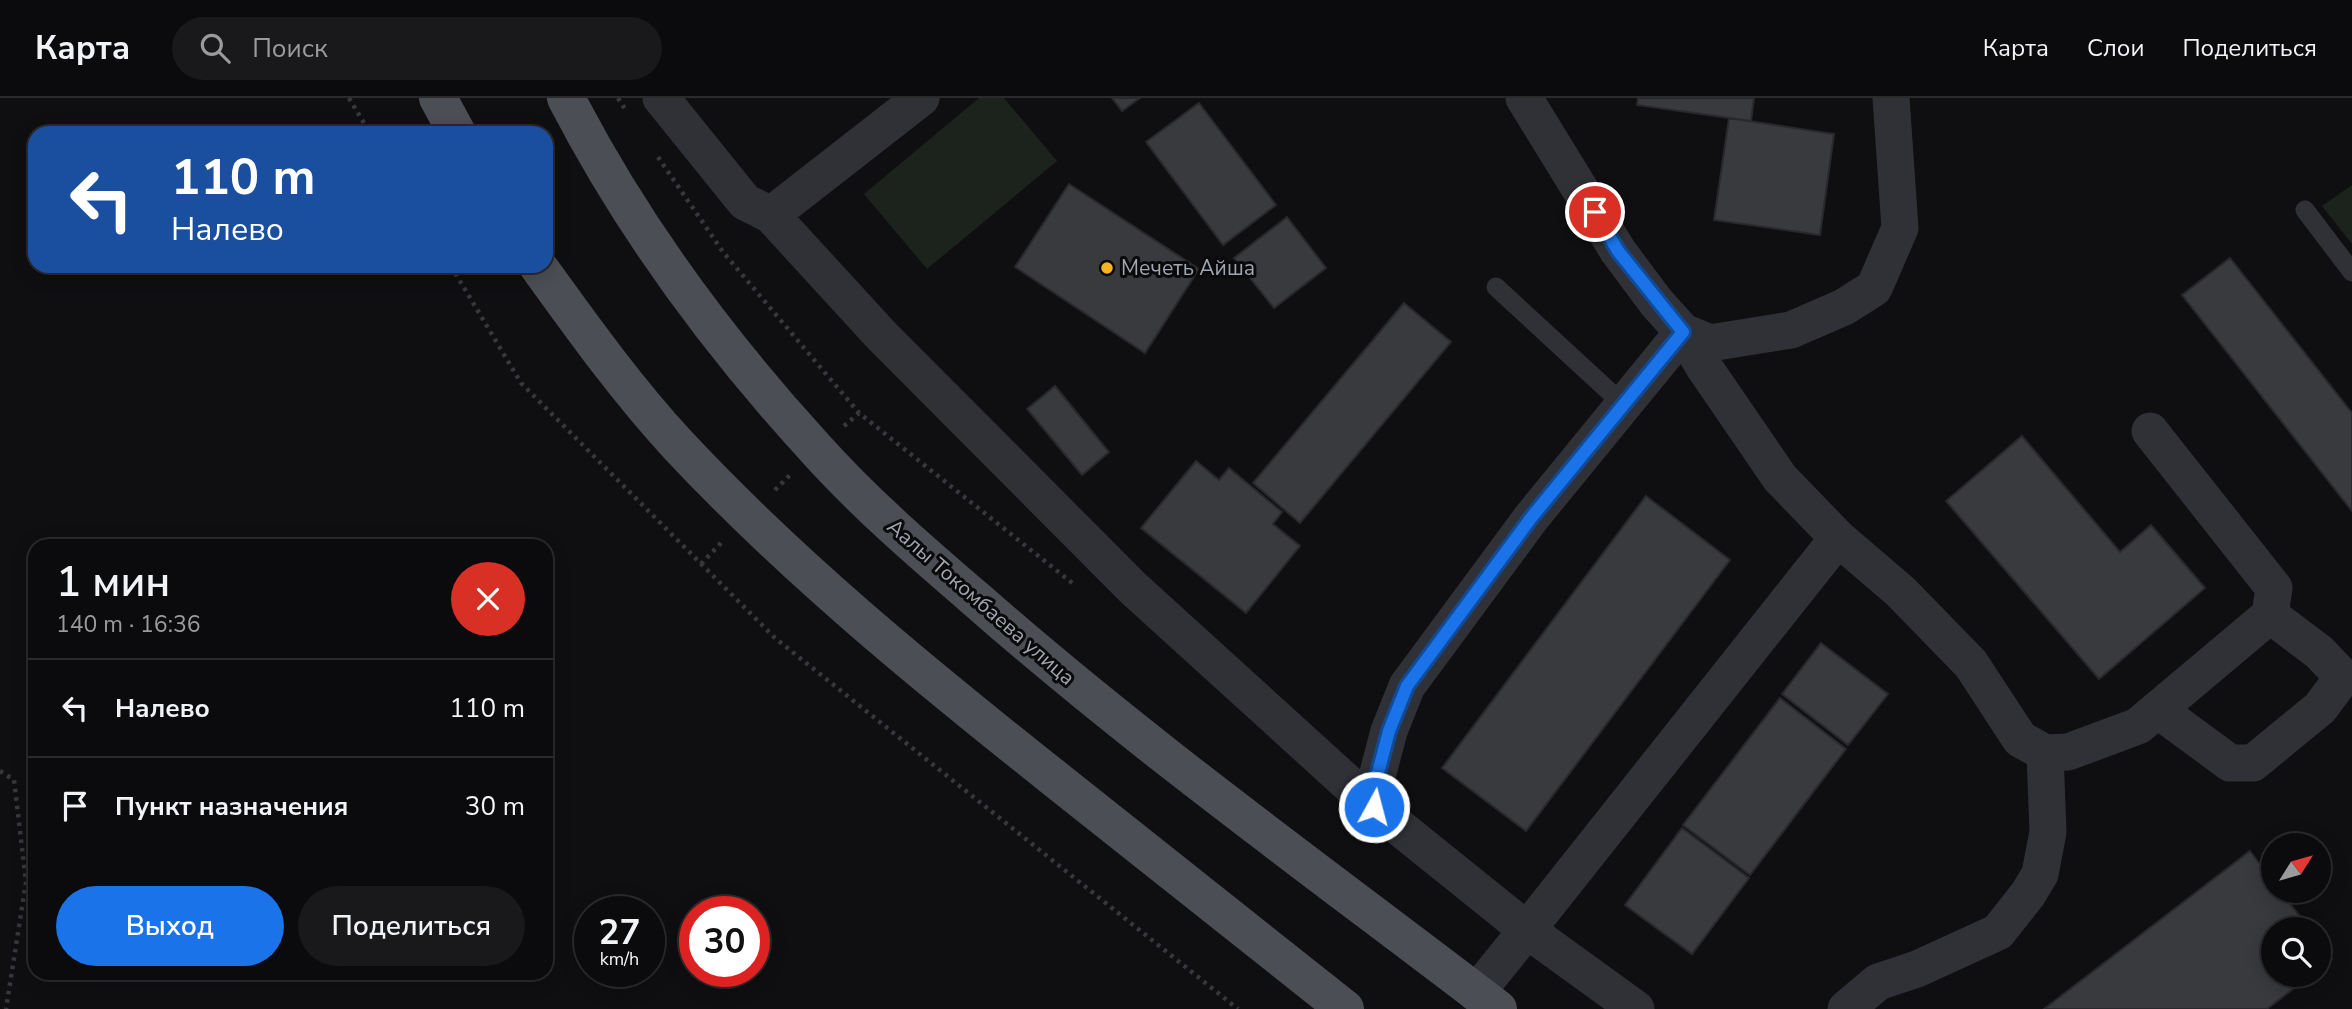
<!DOCTYPE html>
<html lang="ru">
<head>
<meta charset="utf-8">
<style>
	:root { --surface:#0b0b0d; --page:#19191b; --text:#f1f3f6; --muted:#9a9b9d; --line:#2b2b2e; --accent:#1a73e8 }
	body { margin:0; font-family:"Nunito Sans",sans-serif; background:var(--page); color:var(--text); height:100vh; display:flex; flex-direction:column; font-size:26px; white-space:nowrap }
	* { box-sizing:border-box; margin:0 }
	p { font-size:23px; color:var(--muted) }
	.icon { flex:none; width:38px; height:38px; fill:none; stroke:currentColor; stroke-width:2; stroke-linecap:round; stroke-linejoin:round }
	.map { position:relative; flex:1; overflow:hidden }
	.details { position:absolute; left:28px; top:441px; width:525px; height:441px; display:flex; flex-direction:column; background:var(--surface); border-radius:21px; box-shadow:0 4px 18px #0003,0 0 0 2px var(--line) }
	.details>* { flex:none }
	.guide { position:absolute; left:28px; top:28px; width:525px; height:147px; border-radius:21px; box-shadow:0 4px 18px #0003,0 0 0 2px var(--line); background:#1a4fa0; color:#fff; overflow:hidden }
	.needle { width:46px; rotate:53deg }
	.buttons { position:absolute; left:2261px; top:735px; display:grid; gap:14px }
	.buttons a { display:grid; place-items:center; width:70px; height:70px; border-radius:50%; background:var(--surface); box-shadow:0 4px 18px #0003,0 0 0 2px var(--line); font-size:35px }
	.speed { position:absolute; left:574px; top:798px; display:flex; gap:14px; font-size:35px; font-weight:700; text-align:center }
	.speed>* { display:grid; place-content:center; width:91px; height:91px; border-radius:50%; background:var(--surface); box-shadow:0 4px 18px #0003,0 0 0 2px var(--line); line-height:1 }
	.speed small { font-size:18px; font-weight:400 }
	.speed .limit { border:10px solid #d22; background:#fff; color:#111 }
	.pin { position:absolute; display:grid; place-items:center; width:60px; height:60px; color:#fff; margin:-30px; border:4px solid #fff; border-radius:50%; box-shadow:0 2px 7px #0007 }
	.me { position:absolute; width:77px; margin:-38px; rotate:7deg; stroke-linejoin:round; filter:drop-shadow(0 0 5px #0008) }
	.turn { display:flex; align-items:center; gap:24px; height:147px; padding:0 28px; font-size:32px }
	.turn .icon { width:91px; height:91px; stroke-width:2.5 }
	.turn b { display:block; font-size:49px; line-height:60px }
	.round { display:grid; place-items:center; flex:none; width:74px; height:74px; border-radius:37px; background:var(--page) }
	.headline { display:flex; align-items:center; justify-content:space-between; height:119px; padding:0 28px }
	h1 { font-size:42px; font-weight:600; line-height:52px }
	.primary-button { display:flex; gap:14px; margin-top:auto; padding:14px 28px }
	.primary-button a { flex:1; height:80px; border-radius:42px; background:var(--accent); color:#fff; font-size:28px; font-weight:600; line-height:80px; text-align:center }
	.primary-button a+a { background:var(--page); color:var(--text) }
	ul { padding:0; list-style:none }
	li { display:flex; align-items:center; gap:21px; height:98px; padding:0 28px; border-top:2px solid var(--line) }
	li div { flex:1 }
	li b { display:block; font-size:26px }
	li em { font-style:normal }
	header { display:flex; align-items:center; gap:42px; box-sizing:border-box; height:98px; padding:0 35px; background:var(--surface); border-bottom:2px solid var(--line) }
	header strong { font-size:33px }
	nav { display:flex; gap:38px; margin-inline-start:auto; font-size:24px }
	.search { width:490px; height:63px; background:var(--page); display:flex; align-items:center; gap:18px; box-sizing:border-box; padding:0 24px; border-radius:38px; color:var(--muted); font-size:26px }
	.map>svg:first-child { display:block }
	.green { fill:#1b231c }
	.building { fill:#393a3e; stroke:#29292d; stroke-width:2 }
	.lines { fill:none; stroke-linecap:round; stroke-linejoin:round }
	.path { stroke:#36383d; stroke-width:4.5; stroke-dasharray:3.5 5; stroke-linecap:butt }
	.service { stroke:#303136; stroke-width:19 }
	.minor { stroke:#303136; stroke-width:37 }
	.primary { stroke:#4c4e55; stroke-width:38 }
	.route-casing { stroke:#114b97; stroke-width:18 }
	.route { stroke:#1a73e8; stroke-width:12 }
	.poi-dot { fill:#f7b221; stroke:#0a0a0b; stroke-width:2.5 }
	.labels { text-anchor:middle; stroke-width:6; stroke-linejoin:round; paint-order:stroke }
	.poi-label { font-size:21px; fill:#a0a5b2; stroke:#0a0a0b; text-anchor:start }
	.street-label { font-size:21px; fill:#a0a5b2; stroke:#0a0a0b }
</style>
</head>
<body>
<header>
<strong>Карта</strong>
<div class="search"><svg class="icon" aria-label="search" viewBox="0 0 24 24"><circle cx="10" cy="10" r="6"/><path d="M15 15l6 6"/></svg>Поиск</div>
<nav><a>Карта</a><a>Слои</a><a>Поделиться</a></nav>
</header>
<div class="map">
<svg width="2352" height="911" viewBox="0 0 2352 911">
	<rect width="100%" height="100%" fill="#0f0f11"/>
	<path class="green" d="M 979,0 L 1004,0 L 1057,63 L 927,171 L 864,96 Z
		M 2352,87 L 2352,146 L 2322,108 Z"/>
	<path class="building" d="M 1112,0 L 1140,0 L 1122,13 Z
		M 1638,0 L 1754,0 L 1751,23 L 1637,7 Z
		M 1199,5 L 1276,107 L 1223,147 L 1146,44 Z
		M 1729,20 L 1834,36 L 1820,137 L 1714,122 Z
		M 1069,86 L 1199,171 L 1145,255 L 1015,169 Z
		M 1287,119 L 1326,170 L 1274,210 L 1234,160 Z
		M 2230,160 L 2352,315 L 2352,413 L 2182,197 Z
		M 1404,205 L 1451,244 L 1300,425 L 1253,385 Z
		M 1055,288 L 1109,354 L 1082,377 L 1027,311 Z
		M 2022,338 L 2120,454 L 2151,427 L 2205,490 L 2099,581 L 1946,403 Z
		M 1196,363 L 1219,382 L 1229,370 L 1282,414 L 1273,426 L 1300,448 L 1246,515 L 1141,430 Z
		M 1646,398 L 1730,462 L 1526,733 L 1442,670 Z
		M 1821,545 L 1888,596 L 1848,647 L 1782,596 Z
		M 1780,600 L 1846,651 L 1750,777 L 1683,727 Z
		M 1682,730 L 1749,780 L 1692,856 L 1625,807 Z
		M 2250,753 L 2273,784 L 2273,793 L 2280,793 L 2310,831 L 2273,831 L 2273,877 L 2311,877 L 2267,911 L 2044,911 Z
		M 2319,843 L 2332,861 L 2319,871 Z"/>
	<g class="lines">
		<path class="path" d="M 349,0 L 370,35
			M 618,0 L 625,11
			M 658,59 L 723,154 L 859,315 L 1076,488
			M 451,168 L 521,285 L 775,540 L 1238,911
			M 844,328 L 859,315
			M 775,392 L 791,376
			M 701,466 L 721,445
			M 0,673 L 14,682 L 26,784 L 6,911"/>
		<path class="service" d="M 2305,112 L 2352,174
			M 1496,189 L 1624,307"/>
		<path class="minor" d="M 661,0 L 745,104 L 771,117 L 921,0
			M 1524,0 L 1618,153 L 1656,204 L 1683,234 L 1710,245 L 1791,232 L 1844,209 L 1874,190 L 1900,130 L 1891,0
			M 771,117 L 881,237 L 1133,490 L 1374,709
			M 1838,440 L 1527,832 L 1374,709 L 1373,694 L 1389,633 L 1407,588 L 1531,420 L 1683,234 L 1704,269 L 1780,380 L 1838,440 L 1901,494 L 1971,566 L 2020,641 L 2045,655 L 2068,654 L 2138,628 L 2270,517 L 2274,490 L 2150,333
			M 2158,612 L 2230,665 L 2253,665 L 2320,610 L 2343,579 L 2319,554 L 2270,517
			M 1476,895 L 1527,832 L 1636,911
			M 1846,911 L 1878,884 L 1917,871 L 1998,834 L 2028,796 L 2040,776 L 2048,734 L 2045,655"/>
		<path class="primary" d="M 438,0 L 457,35
			M 566,0 C 632,128 717,243 814,349 C 864,405 921,454 978,503 C 1143,648 1323,777 1498,911
			M 538,168 C 582,229 627,292 678,347 C 793,470 923,576 1054,680 C 1151,757 1248,834 1345,911"/>
	</g>
	<g class="lines">
		<g class="route-casing">
			<path id="route" d="M 1374,709 L 1373,694 L 1389,633 L 1407,588 L 1531,420 L 1683,234 L 1618,153 L 1595,114"/>
		</g>
		<use href="#route" class="route"/>
	</g>
	<circle class="poi-dot" cx="1107" cy="170" r="7"/>
	<g class="labels">
		<g class="poi-label">
			<text x="1121" y="177">Мечеть Айша</text>
		</g>
		<g class="street-label">
			<text transform="translate(981 504) rotate(41)" y="7">Аалы Токомбаева улица</text>
		</g>
	</g>
</svg>
<div class="buttons">
<a><svg class="needle" viewBox="-14 -14 28 28"><path d="M0-13l5 13h-10z" fill="#e53935"/><path d="M0 13l5-13h-10z" fill="#9a9b9d"/></svg></a>
<a><svg class="icon" aria-label="search" viewBox="0 0 24 24"><circle cx="10" cy="10" r="6"/><path d="M15 15l6 6"/></svg></a>
</div>
<div class="speed"><div>27<small>km/h</small></div><div class="limit">30</div></div>
<div class="pin" style="left:1595px;top:114px;background:#d93025"><svg class="icon" aria-label="arrive" viewBox="0 0 24 24"><path d="M6 21V4h12l-3 4 3 4H6"/></svg></div>
<svg class="me" style="left:1374px;top:709px" viewBox="-20 -20 40 40"><circle r="17" fill="#1a73e8" stroke="#fff" stroke-width="3"/><path d="M0-11L8 9 0 5-8 9z" fill="#fff"/></svg>
<div class="guide">
<div class="turn"><svg class="icon" aria-label="left" viewBox="0 0 24 24"><path d="M17 20v-9H6M10 6l-5 5 5 5"/></svg><div><b>110 m</b>Налево</div></div>
</div>
<section class="details">
<div class="headline"><div><h1>1 мин</h1><p>140 m · 16:36</p></div><a class="round" style="background:#d93025;color:#fff"><svg class="icon" aria-label="close" viewBox="0 0 24 24"><path d="M6 6l12 12M18 6L6 18"/></svg></a></div>
<ul>
<li><svg class="icon" aria-label="left" viewBox="0 0 24 24"><path d="M17 20v-9H6M10 6l-5 5 5 5"/></svg><div><b>Налево</b></div><em>110 m</em></li>
<li><svg class="icon" aria-label="arrive" viewBox="0 0 24 24"><path d="M6 21V4h12l-3 4 3 4H6"/></svg><div><b>Пункт назначения</b></div><em>30 m</em></li>
</ul>
<div class="primary-button"><a>Выход</a><a>Поделиться</a></div>
</section>
</div>
</body>
</html>
